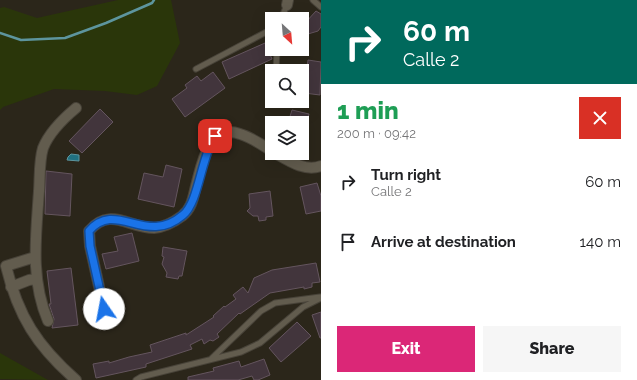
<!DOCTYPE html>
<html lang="en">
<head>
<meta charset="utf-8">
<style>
	:root { --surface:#fff; --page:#f6f6f6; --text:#202124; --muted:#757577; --accent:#db2777 }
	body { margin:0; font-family:Raleway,sans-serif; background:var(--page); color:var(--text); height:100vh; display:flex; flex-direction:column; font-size:15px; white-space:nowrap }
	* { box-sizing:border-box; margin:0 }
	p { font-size:13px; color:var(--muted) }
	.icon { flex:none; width:22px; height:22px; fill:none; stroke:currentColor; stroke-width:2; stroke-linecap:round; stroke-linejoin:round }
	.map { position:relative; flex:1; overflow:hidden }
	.details { display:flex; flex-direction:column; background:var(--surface); width:316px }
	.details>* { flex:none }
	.top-card { background:#00695c; color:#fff; overflow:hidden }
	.needle { width:26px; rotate:154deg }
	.controls { position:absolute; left:265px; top:12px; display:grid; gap:8px }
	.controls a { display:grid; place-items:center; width:44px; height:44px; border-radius:0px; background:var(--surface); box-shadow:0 4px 16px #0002; font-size:20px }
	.pin { position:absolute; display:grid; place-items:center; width:34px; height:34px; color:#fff; margin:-17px; border-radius:8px; box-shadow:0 2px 6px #0006 }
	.me { position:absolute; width:44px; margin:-22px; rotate:348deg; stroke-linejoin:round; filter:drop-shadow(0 0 3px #0008) }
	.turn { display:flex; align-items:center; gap:14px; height:84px; padding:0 16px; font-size:18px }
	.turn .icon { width:52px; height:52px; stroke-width:2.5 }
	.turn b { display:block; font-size:28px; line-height:34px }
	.round { display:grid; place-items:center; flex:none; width:42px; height:42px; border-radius:0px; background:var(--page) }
	.headline { display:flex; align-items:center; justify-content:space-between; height:68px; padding:0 16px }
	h1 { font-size:24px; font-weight:800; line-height:30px; color:#1e9e55 }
	.action { display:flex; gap:8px; margin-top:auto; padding:8px 16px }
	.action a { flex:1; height:46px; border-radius:0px; background:var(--accent); color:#fff; font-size:16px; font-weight:800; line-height:46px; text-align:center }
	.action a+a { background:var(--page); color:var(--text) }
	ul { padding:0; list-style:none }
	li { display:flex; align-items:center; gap:12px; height:60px; padding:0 16px }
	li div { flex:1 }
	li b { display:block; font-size:15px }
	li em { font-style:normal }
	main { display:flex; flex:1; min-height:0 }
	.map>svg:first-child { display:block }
	.green { fill:#2a360a }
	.water { fill:#207181; stroke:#5d959e }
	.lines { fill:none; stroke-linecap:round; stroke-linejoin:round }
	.stream { stroke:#5d959e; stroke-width:2.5 }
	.building { fill:#42353c; stroke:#64555e }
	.service-casing { stroke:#484339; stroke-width:7 }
	.minor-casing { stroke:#484339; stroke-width:12 }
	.service { stroke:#625c4e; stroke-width:5 }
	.minor { stroke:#625c4e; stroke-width:10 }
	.route-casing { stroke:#114b97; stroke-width:10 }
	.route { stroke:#1a73e8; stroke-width:7 }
</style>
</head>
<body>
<main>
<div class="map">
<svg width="321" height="380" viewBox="0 0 321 380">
	<rect width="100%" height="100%" fill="#2b261a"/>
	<path class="green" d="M 118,0 L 171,0 L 180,43 L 157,86 L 137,95 L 105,91 L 54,89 L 3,107 L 0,110 L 0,8 L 4,7 L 37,18 Z
		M 0,353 L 48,380 L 0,379 Z"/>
	<path class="water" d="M 71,154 L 79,155 L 79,161 L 67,160 L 68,157 Z"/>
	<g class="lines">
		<path class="stream" d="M 0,33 L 21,40 L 65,38 L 106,23 L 152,3 L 154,0"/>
	</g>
	<path class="building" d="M 316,11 L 321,14 L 321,27 L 318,31 L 308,34 L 305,23 Z
		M 265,43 L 272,59 L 229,79 L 222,62 Z
		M 308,60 L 321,62 L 320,95 L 304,93 Z
		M 213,72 L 225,88 L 185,117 L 172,99 L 187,88 L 185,85 L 197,76 L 201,81 Z
		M 100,109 L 113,122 L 82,153 L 69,141 Z
		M 292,110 L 309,114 L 306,123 L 288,123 Z
		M 166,165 L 182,169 L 174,207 L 138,199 L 144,173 L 163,177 Z
		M 46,171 L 72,174 L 70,216 L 45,214 Z
		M 317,183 L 321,196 L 321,211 L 306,214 L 300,187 Z
		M 270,191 L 273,216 L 266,217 L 266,220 L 259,221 L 258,216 L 253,216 L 247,211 L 250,208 L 249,194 Z
		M 132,233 L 139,261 L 106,269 L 102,254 L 118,251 L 114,237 Z
		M 163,247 L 187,251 L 182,276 L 179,276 L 178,279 L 166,277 L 167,273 L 162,264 L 164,257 L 162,256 Z
		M 316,263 L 320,282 L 312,283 L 312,287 L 304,289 L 304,287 L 270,293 L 240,314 L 239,313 L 217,334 L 219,337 L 213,341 L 210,340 L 204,344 L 202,339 L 190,345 L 192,349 L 146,364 L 146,367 L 96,378 L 93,364 L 109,361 L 109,363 L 129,357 L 152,352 L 150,345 L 186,333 L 186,335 L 214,317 L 213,316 L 224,306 L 225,307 L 236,299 L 233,295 L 243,287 L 248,293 L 254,278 L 272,270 Z
		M 71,268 L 78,325 L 52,328 L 54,319 L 49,304 L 51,304 L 47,271 Z
		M 321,312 L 321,338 L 320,338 L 312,315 Z
		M 297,322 L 311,336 L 281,362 L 269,348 Z
		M 264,359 L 270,375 L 258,380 L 254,380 L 252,376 L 238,380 L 188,380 L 188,377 L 214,371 L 213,368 L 239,361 L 241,367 Z"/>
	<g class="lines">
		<g class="service-casing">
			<path id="service" d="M 313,0 L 321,7
				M 281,19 L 287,5
				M 196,69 L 272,29
				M 276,71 L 277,49
				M 211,359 L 261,311 L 275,303 L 320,297
				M 136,380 L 141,377 L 241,352 L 260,343 L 303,307 L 321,298"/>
		</g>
		<g class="minor-casing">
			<path id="minor" d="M 287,5 L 288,0
				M 275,153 C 289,161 305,172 321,166
				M 35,257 L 6,266 C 18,316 37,346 76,380
				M 11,287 L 29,280 L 36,279
				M 104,309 L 90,246 L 89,231 C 110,206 129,228 154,228 C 164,227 174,222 182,216 C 192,208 193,198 196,186 C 202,164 208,123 240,134 C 251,137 262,145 272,151
				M 48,321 C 30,279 36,236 39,191 C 40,178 39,161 43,148 C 49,133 64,118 76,108"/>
		</g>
		<use href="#service" class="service"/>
		<use href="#minor" class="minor"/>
	</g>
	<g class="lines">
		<g class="route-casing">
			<path id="route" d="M 104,309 L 90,246 L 89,231 C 116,199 146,247 183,215 C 199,202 201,157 215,136"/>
		</g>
		<use href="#route" class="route"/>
	</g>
</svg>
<div class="controls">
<a><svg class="needle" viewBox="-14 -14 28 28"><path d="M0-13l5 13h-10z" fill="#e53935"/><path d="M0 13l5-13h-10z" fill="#757577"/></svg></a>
<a><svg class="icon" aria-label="search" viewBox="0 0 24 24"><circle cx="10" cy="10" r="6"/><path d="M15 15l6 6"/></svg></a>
<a><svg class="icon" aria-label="layers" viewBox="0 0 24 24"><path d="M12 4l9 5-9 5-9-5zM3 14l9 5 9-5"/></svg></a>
</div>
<div class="pin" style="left:215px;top:136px;background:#d93025"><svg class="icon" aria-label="arrive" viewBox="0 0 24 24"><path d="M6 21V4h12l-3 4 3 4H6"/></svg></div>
<svg class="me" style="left:104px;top:309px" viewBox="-20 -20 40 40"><circle r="19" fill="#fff"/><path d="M0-13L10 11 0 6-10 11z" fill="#1a73e8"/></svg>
</div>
<section class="details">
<div class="top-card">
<div class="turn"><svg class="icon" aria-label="right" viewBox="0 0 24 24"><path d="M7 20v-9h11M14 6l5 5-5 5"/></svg><div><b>60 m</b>Calle 2</div></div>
</div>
<div class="headline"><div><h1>1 min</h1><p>200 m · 09:42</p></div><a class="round" style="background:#d93025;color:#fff"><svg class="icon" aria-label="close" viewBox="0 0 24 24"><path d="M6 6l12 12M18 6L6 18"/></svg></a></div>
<ul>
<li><svg class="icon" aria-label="right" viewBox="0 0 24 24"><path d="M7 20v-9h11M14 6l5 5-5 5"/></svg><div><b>Turn right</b><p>Calle 2</p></div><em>60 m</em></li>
<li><svg class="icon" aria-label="arrive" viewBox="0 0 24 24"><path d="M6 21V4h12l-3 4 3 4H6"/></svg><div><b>Arrive at destination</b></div><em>140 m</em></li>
</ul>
<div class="action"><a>Exit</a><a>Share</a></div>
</section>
</main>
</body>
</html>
